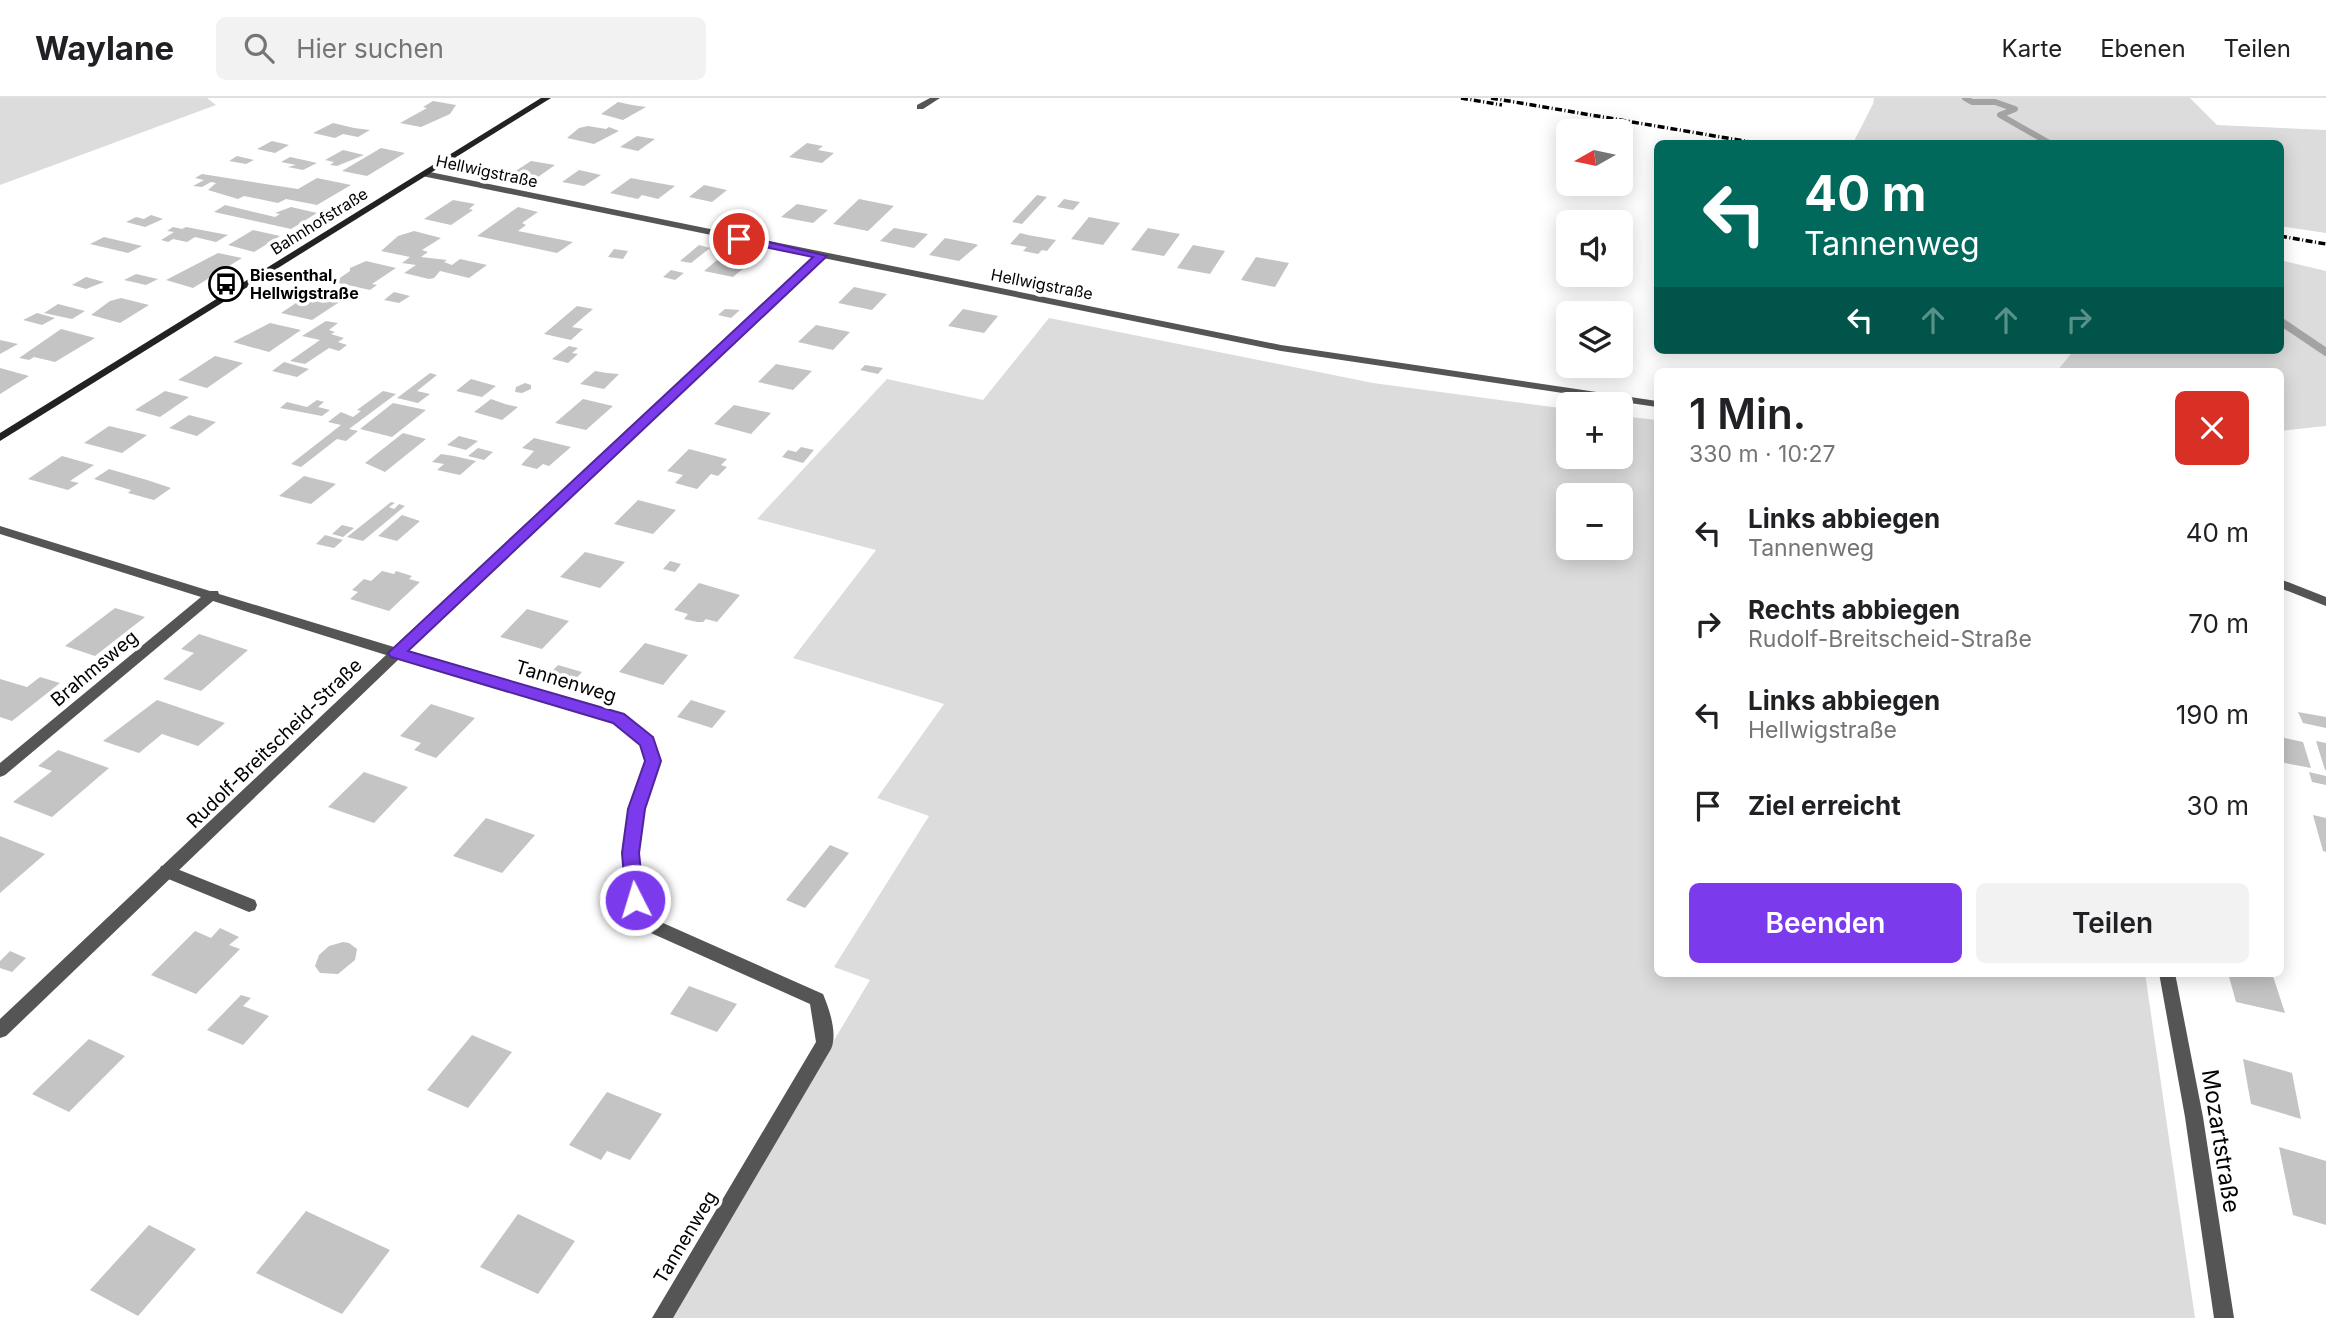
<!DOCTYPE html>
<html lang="de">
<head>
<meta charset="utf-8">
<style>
	:root { --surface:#fff; --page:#f2f2f2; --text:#202124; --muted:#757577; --line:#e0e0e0; --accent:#7c3aed }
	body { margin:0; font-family:Inter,sans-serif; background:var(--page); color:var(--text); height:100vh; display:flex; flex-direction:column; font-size:26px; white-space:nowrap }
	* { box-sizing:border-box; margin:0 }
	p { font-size:23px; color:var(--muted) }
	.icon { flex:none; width:38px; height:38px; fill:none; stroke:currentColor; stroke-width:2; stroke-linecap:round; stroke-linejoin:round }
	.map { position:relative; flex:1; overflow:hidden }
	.drawer { position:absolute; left:1654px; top:270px; width:630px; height:609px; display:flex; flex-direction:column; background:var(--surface); border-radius:10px; box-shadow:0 4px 18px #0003 }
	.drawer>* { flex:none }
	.hud { position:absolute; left:1654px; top:42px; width:630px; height:214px; border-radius:10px; box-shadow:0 4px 18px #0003; background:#00695c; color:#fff; overflow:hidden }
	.needle { width:46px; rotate:261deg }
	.buttons { position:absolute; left:1556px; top:21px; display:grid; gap:14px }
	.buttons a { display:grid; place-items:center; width:77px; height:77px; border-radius:10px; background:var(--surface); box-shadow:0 4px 18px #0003; font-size:35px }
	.pin { position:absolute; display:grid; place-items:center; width:60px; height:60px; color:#fff; margin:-30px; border:4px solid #fff; border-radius:50%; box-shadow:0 2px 7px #0007 }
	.me { position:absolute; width:77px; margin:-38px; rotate:355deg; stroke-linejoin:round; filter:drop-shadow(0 0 5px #0008) }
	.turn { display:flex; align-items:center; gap:24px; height:147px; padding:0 35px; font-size:32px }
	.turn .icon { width:91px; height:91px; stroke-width:2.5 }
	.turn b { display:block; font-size:49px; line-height:60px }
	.lanes { display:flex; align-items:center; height:66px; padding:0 35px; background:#0003; justify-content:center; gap:35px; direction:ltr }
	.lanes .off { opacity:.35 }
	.round { display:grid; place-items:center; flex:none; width:74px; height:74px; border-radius:10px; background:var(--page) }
	.head { display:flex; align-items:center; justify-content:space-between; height:119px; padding:0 35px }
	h1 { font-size:42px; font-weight:600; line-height:52px }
	.cta { display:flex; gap:14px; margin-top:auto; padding:14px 35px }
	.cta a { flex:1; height:80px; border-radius:10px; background:var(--accent); color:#fff; font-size:28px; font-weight:600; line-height:80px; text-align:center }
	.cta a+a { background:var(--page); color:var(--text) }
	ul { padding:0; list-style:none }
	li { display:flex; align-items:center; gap:21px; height:91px; padding:0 35px }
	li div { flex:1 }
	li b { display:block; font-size:26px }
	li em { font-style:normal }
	header { display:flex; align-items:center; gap:42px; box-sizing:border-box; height:98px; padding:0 35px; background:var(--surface); border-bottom:2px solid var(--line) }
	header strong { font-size:33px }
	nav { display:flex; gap:38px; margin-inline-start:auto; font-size:24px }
	.search { width:490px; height:63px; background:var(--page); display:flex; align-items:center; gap:18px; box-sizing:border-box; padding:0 24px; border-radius:10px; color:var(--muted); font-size:26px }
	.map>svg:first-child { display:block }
	.green { fill:#dcdcdc; fill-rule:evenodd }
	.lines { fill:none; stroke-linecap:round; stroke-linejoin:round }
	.stream-far1 { stroke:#a3a3a3; stroke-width:6 }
	.stream { stroke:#a3a3a3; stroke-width:8 }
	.building { fill:#c4c4c4 }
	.service { fill:#555; fill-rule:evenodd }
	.minor { fill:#555; fill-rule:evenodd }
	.secondary { fill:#222; fill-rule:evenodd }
	.rail { stroke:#000; stroke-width:3.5; stroke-dasharray:7 2.5 1 2.5; stroke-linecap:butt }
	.route { fill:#7c3aed; stroke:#51269a; stroke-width:2 }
	.labels { text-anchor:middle; stroke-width:7; stroke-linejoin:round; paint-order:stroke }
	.far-street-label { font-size:16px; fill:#000; stroke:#fff }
	.far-poi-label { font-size:16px; font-weight:bold; fill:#000; stroke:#fff; text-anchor:start }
	.street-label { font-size:19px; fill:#000; stroke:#fff }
	.near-street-label { font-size:23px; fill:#000; stroke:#fff }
</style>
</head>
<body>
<header>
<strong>Waylane</strong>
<div class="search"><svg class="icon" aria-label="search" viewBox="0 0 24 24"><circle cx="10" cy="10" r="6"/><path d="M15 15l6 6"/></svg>Hier suchen</div>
<nav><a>Karte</a><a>Ebenen</a><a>Teilen</a></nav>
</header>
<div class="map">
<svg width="2326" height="1220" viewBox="0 0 2326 1220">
	<rect width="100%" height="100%" fill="#fff"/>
	<path class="green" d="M 0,0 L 207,0 L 216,7 L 0,87 Z
		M 1874,0 L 2190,0 L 2217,27 L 2326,32 L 2326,135 L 2280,128 L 2280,46 L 1853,45 L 1873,6 Z
		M 2280,162 L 2326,173 L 2326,328 L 2280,333 L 2280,273 L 2058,272 L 2074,252 L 2280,252 Z
		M 1049,220 L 1373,285 L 1568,311 L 1568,359 L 1620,359 L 1621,318 L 1657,322 L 1657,875 L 2145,875 L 2195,1220 L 668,1220 L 870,882 L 834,869 L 929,718 L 877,700 L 944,606 L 793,560 L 876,452 L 757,421 L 887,281 L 983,302 ZM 1568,397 L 1620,397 L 1620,450 L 1568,450 Z"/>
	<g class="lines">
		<path class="stream-far1" d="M 1965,0 L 1972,4 L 1995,4 L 2015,11 L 2000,17 L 2051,46"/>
		<path class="stream" d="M 2280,223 L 2326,254"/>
	</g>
	<path class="building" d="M 433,3 L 456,7 L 450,16 L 421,29 L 400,25 L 427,10 L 423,9 Z
		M 618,4 L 632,7 L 646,9 L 623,22 L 601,16 Z
		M 333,25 L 354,30 L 370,32 L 358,39 L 343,36 L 335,40 L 313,35 Z
		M 588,28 L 606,31 L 609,29 L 619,33 L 594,46 L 567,40 L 579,30 Z
		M 637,38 L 655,41 L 638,53 L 620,49 Z
		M 272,43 L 289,47 L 275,55 L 257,51 Z
		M 807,45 L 823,48 L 818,52 L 834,55 L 822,65 L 789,59 Z
		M 381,50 L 405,55 L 367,78 L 342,73 Z
		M 343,52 L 364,57 L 337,68 L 330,67 L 334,64 L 325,62 Z
		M 237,58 L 254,62 L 246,66 L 229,63 Z
		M 290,59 L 304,62 L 317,65 L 303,72 L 288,69 L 296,67 L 281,64 Z
		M 531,63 L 555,67 L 538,79 L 514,74 Z
		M 579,72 L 601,77 L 584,88 L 562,84 Z
		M 202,76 L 298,91 L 317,80 L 351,87 L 317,107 L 286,101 L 278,105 L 244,98 L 238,101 L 208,92 L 216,85 L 211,84 L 202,89 L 193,88 L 204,82 L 195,80 Z
		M 631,80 L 647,83 L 675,88 L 658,101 L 642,97 L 638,101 L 610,95 Z
		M 704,87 L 727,92 L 712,104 L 689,99 Z
		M 1037,97 L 1047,99 L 1022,126 L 1012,124 Z
		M 859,101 L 894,108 L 868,133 L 833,126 Z
		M 1064,101 L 1080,104 L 1073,112 L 1057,109 Z
		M 453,102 L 475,106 L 469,111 L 473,112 L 451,127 L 424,121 Z
		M 797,106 L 828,112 L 813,125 L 781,119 Z
		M 225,107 L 275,119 L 280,116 L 275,115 L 291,109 L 317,115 L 291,131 L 214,114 Z
		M 518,109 L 538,114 L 522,125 L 526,127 L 518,133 L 573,144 L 557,155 L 477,138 Z
		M 151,117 L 163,121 L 145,129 L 126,124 L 136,119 L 144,121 Z
		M 1089,119 L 1120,125 L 1103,147 L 1071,141 Z
		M 173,129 L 182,131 L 186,129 L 228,137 L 216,144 L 195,139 L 187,144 L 173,141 L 168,144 L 161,142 L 174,134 L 167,133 Z
		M 894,130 L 928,136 L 914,150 L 880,143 Z
		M 1148,130 L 1180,136 L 1164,158 L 1131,152 Z
		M 253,132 L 280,138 L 254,154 L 228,147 Z
		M 414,133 L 441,140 L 422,152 L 428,154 L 421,159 L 447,162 L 444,164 L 452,167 L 460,161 L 487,167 L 469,180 L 440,173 L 434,180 L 429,181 L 404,175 L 416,167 L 402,165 L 410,159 L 381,153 L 398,138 Z
		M 1020,135 L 1028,137 L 1056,142 L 1047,153 L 1042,152 L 1038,156 L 1023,153 L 1027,149 L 1010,146 Z
		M 104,139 L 142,148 L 128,155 L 90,146 Z
		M 945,140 L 975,146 L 978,147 L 959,163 L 929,157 Z
		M 699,147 L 710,150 L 691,165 L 680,163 Z
		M 1193,147 L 1225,153 L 1210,176 L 1177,170 Z
		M 614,151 L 628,153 L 623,161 L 608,159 Z
		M 218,155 L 242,160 L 193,190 L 166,182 Z
		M 723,157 L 752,163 L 733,179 L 704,173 Z
		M 1256,159 L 1289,165 L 1275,189 L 1241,182 Z
		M 366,163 L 396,170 L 372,186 L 377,187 L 370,192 L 334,184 L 350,173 L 350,170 Z
		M 671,172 L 684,175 L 675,182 L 663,179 Z
		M 136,176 L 158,181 L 146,187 L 124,182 Z
		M 86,179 L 104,184 L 86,191 L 72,187 Z
		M 854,189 L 887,196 L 872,212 L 838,205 Z
		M 394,194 L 410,198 L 399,205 L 384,202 Z
		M 311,195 L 341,203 L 312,222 L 281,215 Z
		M 121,200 L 149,207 L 120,225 L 91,217 L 110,203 Z
		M 58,206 L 85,213 L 72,221 L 44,215 Z
		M 577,208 L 593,211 L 572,229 L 583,231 L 571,242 L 544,236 Z
		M 725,211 L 740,212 L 731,220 L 718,217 Z
		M 963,211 L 998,218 L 984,235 L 948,228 Z
		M 37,215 L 55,220 L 42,227 L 23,222 Z
		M 326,223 L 338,225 L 329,232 L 335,234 L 331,236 L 344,240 L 338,244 L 347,247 L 339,253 L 329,250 L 305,266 L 290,263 L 320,242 L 302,238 Z
		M 270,225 L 301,232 L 269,254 L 233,244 Z
		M 816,227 L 850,234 L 833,252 L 798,244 Z
		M 61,231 L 95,240 L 55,264 L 34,259 L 29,262 L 19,260 Z
		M 0,242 L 18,246 L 0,256 Z
		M 569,248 L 578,250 L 572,255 L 578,256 L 568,265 L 552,261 Z
		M 215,258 L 243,265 L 207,290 L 178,282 Z
		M 284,264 L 309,271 L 297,279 L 272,273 Z
		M 776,266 L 812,273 L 793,292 L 758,284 Z
		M 865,267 L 883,270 L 878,276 L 860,272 Z
		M 0,270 L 29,278 L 0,296 Z
		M 595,273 L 607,275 L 619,276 L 604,291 L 580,286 Z
		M 430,275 L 437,277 L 417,293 L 430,296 L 418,305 L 397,300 Z
		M 471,281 L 496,288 L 482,299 L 456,293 Z
		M 525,285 L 531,287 L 531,291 L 522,295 L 515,294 L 516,289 Z
		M 165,293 L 189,299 L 160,319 L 135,312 Z
		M 383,293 L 396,296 L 349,331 L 358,333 L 346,343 L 337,341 L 301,369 L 291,366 L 341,327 L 328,324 L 341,314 L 353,319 L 361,313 L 357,312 Z
		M 491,301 L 505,306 L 518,309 L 502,322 L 474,314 Z
		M 583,301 L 613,308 L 586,332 L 555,325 Z
		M 317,302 L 324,304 L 318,309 L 330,312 L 322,318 L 280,310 L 287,304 L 307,309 Z
		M 393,305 L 426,312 L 392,339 L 360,331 Z
		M 734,307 L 771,315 L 751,336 L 714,326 Z
		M 189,317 L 216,324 L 197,338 L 169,330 Z
		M 109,328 L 147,337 L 122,355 L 84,345 Z
		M 403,335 L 426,341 L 385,374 L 365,365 Z
		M 459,338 L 478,343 L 466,352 L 447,347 Z
		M 534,340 L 571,349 L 549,368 L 543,366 L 537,371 L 521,367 L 534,353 L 522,350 Z
		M 801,349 L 814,352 L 803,365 L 782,359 L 788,352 L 796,354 Z
		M 478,350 L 493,354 L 484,362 L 468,358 Z
		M 689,351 L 727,361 L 721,367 L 727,369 L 718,378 L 711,376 L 697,391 L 675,385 L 683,377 L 667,373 Z
		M 441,356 L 454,358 L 476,363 L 460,377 L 437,372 L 444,366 L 432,364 Z
		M 62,358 L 94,367 L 70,383 L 79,385 L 68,392 L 28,381 Z
		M 109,371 L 147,382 L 171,390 L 154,402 L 128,395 L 131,392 L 94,381 Z
		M 304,378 L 336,386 L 311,406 L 279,398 Z
		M 638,402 L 676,412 L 653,436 L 614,426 Z
		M 391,404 L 395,405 L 389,409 L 394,411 L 399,406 L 405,408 L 363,443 L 347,439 Z
		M 402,417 L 420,423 L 397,443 L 378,438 Z
		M 342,427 L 354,430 L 343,439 L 332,436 Z
		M 325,437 L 343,442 L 334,450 L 316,446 Z
		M 585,454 L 625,464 L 600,490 L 560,479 Z
		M 670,463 L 681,466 L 675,474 L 663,471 Z
		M 382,473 L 394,476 L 396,473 L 412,478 L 409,481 L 420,484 L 389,513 L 350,501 L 358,494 L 352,492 L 364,481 L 371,483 Z
		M 699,485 L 740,497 L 717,524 L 706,521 L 703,524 L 697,524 L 684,521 L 688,516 L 674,512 Z
		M 115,510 L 145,519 L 95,558 L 65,548 Z
		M 527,511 L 569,523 L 542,551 L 500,539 Z
		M 199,536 L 248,552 L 201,593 L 163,581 L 194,555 L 181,551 Z
		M 645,545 L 688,557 L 663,587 L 619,574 Z
		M 558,567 L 582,574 L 570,587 L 545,580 Z
		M 40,579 L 60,585 L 12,623 L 0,619 L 0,581 L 27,589 Z
		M 157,602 L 225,625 L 198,648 L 162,636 L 139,655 L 103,643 Z
		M 691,602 L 726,613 L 712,630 L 677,619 Z
		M 431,606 L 475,620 L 436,660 L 414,652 L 421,645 L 400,638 Z
		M 2298,614 L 2326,619 L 2326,630 L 2303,625 Z
		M 2280,639 L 2303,644 L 2311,670 L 2280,664 Z
		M 2316,643 L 2326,645 L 2326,672 L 2325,672 Z
		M 58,652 L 109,670 L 52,719 L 13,704 L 52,673 L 38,668 Z
		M 364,674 L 408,689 L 374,725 L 328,709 Z
		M 2309,674 L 2326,678 L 2326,687 L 2312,684 Z
		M 2313,717 L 2326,720 L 2326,754 L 2323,753 Z
		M 486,720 L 535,737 L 502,775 L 453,758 Z
		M 0,738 L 45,756 L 0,795 Z
		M 830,747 L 849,755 L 805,810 L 786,802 Z
		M 220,830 L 239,839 L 229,847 L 240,851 L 196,896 L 151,877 L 195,833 L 211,840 Z
		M 343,844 L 349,845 L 357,851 L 355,862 L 338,876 L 320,875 L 315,868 L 319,857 L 329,848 Z
		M 10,853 L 26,860 L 12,874 L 0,870 L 0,863 Z
		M 2228,875 L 2272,875 L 2285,915 L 2236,904 Z
		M 689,888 L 737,906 L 717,934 L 670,916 Z
		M 241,897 L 251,900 L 243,908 L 269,918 L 243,947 L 207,932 Z
		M 472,937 L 512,954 L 468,1010 L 427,992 Z
		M 89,941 L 125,958 L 69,1014 L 32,996 Z
		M 2243,961 L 2292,975 L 2301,1021 L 2251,1006 Z
		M 607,994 L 662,1016 L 630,1062 L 607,1053 L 601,1062 L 569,1047 Z
		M 2279,1049 L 2326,1063 L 2326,1127 L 2293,1117 Z
		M 306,1113 L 390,1152 L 342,1216 L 256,1175 Z
		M 518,1116 L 575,1143 L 538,1196 L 480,1169 Z
		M 149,1127 L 196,1151 L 138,1218 L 90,1192 Z"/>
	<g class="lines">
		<path class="service" d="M 930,0 L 940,0 L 923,11 L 917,11 L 917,7 Z
			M 167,767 L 255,802 L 257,807 L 255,812 L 249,814 L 161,778 L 159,773 L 161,768 Z"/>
		<path class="minor" d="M 425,73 L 1281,247 L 1657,303 L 1657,309 L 1281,253 L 823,160 L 406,553 L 623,616 L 652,639 L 660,663 L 644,711 L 638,755 L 643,801 L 654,821 L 823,896 C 829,910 838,936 831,951 L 673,1220 L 652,1220 L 816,944 L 810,906 L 642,831 L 627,802 L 622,755 L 630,711 L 646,663 L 641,646 L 613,624 L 399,561 L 6,938 L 0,940 L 0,921 L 386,557 L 213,503 L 5,677 L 0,679 L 0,665 L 201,499 L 0,436 L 0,428 L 210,493 L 218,493 L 219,496 L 394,549 L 814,158 L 422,78 L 421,76 Z
			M 2280,481 L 2326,499 L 2326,508 L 2280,490 Z
			M 2159,875 L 2175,875 L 2203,1019 L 2234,1220 L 2214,1220 L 2185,1019 Z"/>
		<path class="secondary" d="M 541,0 L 551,0 L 0,343 L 0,335 Z"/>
		<path class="rail" d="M 1461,0 L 1502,7
			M 1491,0 L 1762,46
			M 2280,138 L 2326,146"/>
	</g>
	<path class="route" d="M 739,137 L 827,158 L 408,553 L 624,616 L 653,639 L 661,663 L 645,711 L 639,755 L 644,802 L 641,808 L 635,810 L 628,808 L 626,802 L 622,755 L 628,711 L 645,663 L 640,647 L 613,625 L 391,559 L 388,555 L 813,159 L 736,143 L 736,138 Z"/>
	<defs>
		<g id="bus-ring" transform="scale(1.75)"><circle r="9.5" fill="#fff" stroke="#000" stroke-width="1.5"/><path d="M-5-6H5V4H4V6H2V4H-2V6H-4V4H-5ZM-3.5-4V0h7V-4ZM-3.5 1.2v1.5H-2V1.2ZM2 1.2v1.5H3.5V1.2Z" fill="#000"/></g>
	</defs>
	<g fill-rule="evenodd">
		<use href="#bus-ring" x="226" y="186"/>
	</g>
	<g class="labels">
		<g class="far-street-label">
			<text transform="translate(487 73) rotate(12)" y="6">Hellwigstraße</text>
			<text transform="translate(319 123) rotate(-32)" y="6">Bahnhofstraße</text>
			<text transform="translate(1042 186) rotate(11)" y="6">Hellwigstraße</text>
		</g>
		<g class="far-poi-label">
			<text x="250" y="183">Biesenthal,<tspan x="250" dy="18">Hellwigstraße</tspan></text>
		</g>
		<g class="street-label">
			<text transform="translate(94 570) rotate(-40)" y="7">Brahmsweg</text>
			<text transform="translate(566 583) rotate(17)" y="7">Tannenweg</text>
			<text transform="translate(274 645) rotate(-44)" y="7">Rudolf-Breitscheid-Straße</text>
			<text transform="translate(685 1139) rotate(-59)" y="7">Tannenweg</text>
		</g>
		<g class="near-street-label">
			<text transform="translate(2221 1043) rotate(81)" y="8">Mozartstraße</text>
		</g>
	</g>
</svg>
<div class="buttons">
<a><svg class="needle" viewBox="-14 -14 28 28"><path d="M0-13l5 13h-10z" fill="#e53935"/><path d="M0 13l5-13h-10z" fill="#757577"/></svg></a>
<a><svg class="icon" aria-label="sound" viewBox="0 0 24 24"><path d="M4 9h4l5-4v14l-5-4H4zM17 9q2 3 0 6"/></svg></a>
<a><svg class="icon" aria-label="layers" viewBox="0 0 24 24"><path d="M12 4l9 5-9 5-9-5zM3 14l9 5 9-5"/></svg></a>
<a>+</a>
<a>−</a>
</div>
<div class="pin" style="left:739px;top:141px;background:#d93025"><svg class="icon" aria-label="arrive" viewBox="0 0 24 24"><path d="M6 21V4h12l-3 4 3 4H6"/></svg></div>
<svg class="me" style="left:635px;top:802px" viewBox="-20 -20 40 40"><circle r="17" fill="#7c3aed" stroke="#fff" stroke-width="3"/><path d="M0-11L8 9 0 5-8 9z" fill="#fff"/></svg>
<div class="hud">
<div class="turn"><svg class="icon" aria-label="left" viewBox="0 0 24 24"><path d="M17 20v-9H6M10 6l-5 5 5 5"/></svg><div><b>40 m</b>Tannenweg</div></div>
<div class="lanes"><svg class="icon" aria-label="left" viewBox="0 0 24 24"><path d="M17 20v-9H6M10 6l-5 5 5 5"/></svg><svg class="icon off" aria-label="ahead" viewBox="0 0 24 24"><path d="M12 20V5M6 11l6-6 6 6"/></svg><svg class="icon off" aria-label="ahead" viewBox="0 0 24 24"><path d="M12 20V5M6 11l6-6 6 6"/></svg><svg class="icon off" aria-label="right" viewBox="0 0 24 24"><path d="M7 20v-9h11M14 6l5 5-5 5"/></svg></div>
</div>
<section class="drawer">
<div class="head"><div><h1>1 Min.</h1><p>330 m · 10:27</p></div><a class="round" style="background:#d93025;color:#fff"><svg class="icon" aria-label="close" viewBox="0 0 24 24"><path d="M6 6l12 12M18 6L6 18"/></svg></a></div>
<ul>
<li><svg class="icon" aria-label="left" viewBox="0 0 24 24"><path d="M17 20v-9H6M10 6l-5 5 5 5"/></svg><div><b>Links abbiegen</b><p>Tannenweg</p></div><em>40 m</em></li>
<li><svg class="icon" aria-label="right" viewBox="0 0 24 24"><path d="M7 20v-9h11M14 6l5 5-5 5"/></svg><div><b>Rechts abbiegen</b><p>Rudolf-Breitscheid-Straße</p></div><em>70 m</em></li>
<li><svg class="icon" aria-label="left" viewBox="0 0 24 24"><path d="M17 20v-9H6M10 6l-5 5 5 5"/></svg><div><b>Links abbiegen</b><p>Hellwigstraße</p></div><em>190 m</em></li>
<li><svg class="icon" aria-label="arrive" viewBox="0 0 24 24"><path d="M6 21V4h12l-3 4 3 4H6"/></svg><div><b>Ziel erreicht</b></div><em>30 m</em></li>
</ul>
<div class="cta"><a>Beenden</a><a>Teilen</a></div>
</section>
</div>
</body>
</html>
